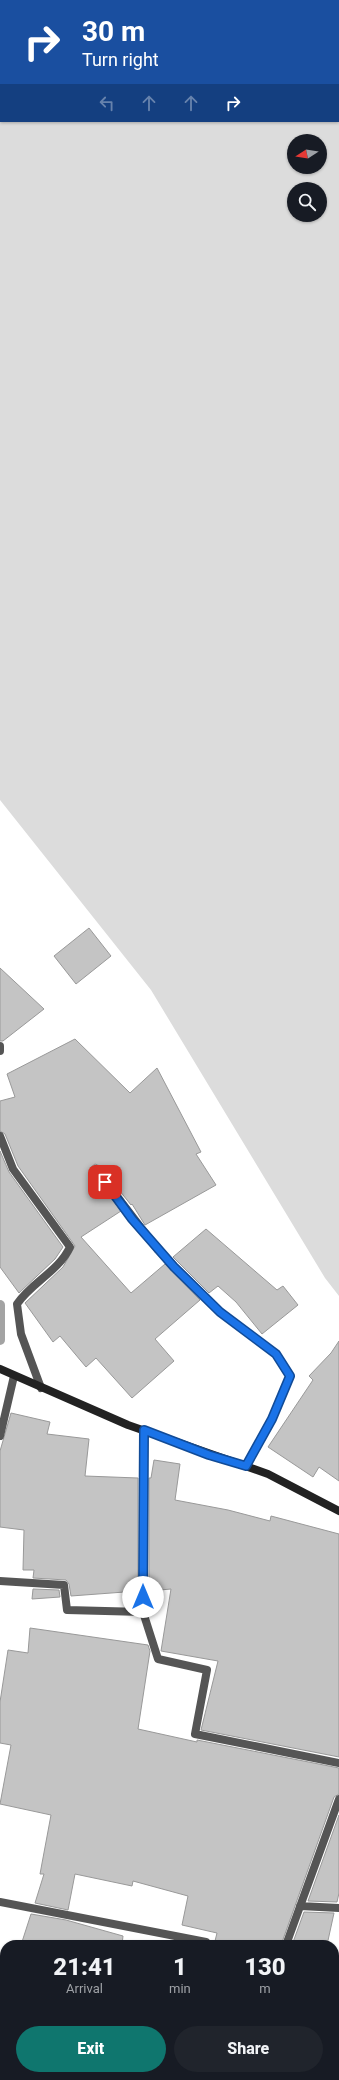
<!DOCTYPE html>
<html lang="en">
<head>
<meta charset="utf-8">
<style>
	:root { --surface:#171b24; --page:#20242c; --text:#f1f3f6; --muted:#9ea1a6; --accent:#0f766e }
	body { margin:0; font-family:Roboto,sans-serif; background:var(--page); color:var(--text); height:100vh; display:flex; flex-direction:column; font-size:15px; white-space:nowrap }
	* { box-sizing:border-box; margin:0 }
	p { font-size:13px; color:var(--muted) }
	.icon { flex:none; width:22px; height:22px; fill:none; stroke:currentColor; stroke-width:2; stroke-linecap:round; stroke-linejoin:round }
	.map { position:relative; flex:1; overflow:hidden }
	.panel { position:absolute; left:0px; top:1940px; width:339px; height:140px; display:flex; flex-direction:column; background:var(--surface); border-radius:16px 16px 0 0; box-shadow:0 1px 3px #0004 }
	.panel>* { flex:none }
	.hud { position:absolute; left:0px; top:0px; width:339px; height:122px; box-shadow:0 1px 3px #0004; background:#1a4fa0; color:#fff; overflow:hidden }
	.needle { width:26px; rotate:258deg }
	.tools { position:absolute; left:287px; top:134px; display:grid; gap:8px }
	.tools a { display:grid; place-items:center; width:40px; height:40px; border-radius:50%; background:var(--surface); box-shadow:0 1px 3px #0004; font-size:20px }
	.pin { position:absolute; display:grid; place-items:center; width:34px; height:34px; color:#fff; margin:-17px; border-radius:8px; box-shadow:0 2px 6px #0006 }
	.me { position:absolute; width:44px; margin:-22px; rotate:0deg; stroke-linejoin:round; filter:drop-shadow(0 0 3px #0008) }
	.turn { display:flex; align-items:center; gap:14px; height:84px; padding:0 16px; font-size:18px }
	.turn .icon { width:52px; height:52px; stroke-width:2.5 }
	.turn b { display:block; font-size:28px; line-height:34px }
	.lanes { display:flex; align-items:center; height:38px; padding:0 16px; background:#0003; justify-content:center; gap:20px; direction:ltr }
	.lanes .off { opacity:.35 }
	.eta { display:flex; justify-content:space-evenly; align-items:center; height:68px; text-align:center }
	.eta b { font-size:24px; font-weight:800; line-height:28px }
	.button { display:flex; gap:8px; margin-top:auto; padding:8px 16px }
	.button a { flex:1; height:46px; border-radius:24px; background:var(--accent); color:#fff; font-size:16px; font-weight:800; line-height:46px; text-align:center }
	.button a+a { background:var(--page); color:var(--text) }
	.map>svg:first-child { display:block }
	.green { fill:#dcdcdc; fill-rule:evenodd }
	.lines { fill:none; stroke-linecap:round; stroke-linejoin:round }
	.stream { stroke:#a3a3a3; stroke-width:10 }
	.building { fill:#c4c4c4; stroke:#999 }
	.street { stroke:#555; stroke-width:8 }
	.secondary { stroke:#222; stroke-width:8 }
	.route-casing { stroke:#114b97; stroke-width:10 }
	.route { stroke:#1a73e8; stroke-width:7 }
</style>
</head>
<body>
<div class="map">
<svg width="339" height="2080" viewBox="0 0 339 2080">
	<rect width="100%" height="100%" fill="#fff"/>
	<path class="green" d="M 0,0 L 339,0 L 339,1296 L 325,1278 L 151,990 L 0,800 ZM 1,1 L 338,1 L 338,121 L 1,121 ZM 294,141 L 320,141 L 320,167 L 294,167 ZM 294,189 L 320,189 L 320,215 L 294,215 Z"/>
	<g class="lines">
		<path class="stream" d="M 0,1305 L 0,1340"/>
	</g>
	<path class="building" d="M 89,928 L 111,956 L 76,984 L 54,956 Z
		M 0,968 L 44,1009 L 3,1041 L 0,1041 Z
		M 75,1039 L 130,1093 L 157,1068 L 201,1152 L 196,1154 L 216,1185 L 145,1225 L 132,1204 L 131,1205 L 100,1166 L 95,1164 L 91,1167 L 92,1172 L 121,1211 L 81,1237 L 131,1293 L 165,1264 L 200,1300 L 155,1339 L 174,1361 L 132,1398 L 96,1358 L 86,1367 L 60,1336 L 53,1342 L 25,1303 L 63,1267 L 75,1246 L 18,1166 L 5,1134 L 0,1131 L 0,1101 L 15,1097 L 7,1074 Z
		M 0,1151 L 9,1172 L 63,1247 L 55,1259 L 19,1293 L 0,1267 Z
		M 206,1229 L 277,1290 L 283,1286 L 298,1305 L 262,1334 L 236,1302 L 218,1286 L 209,1293 L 173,1257 Z
		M 339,1341 L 339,1481 L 319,1467 L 313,1477 L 268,1447 L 313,1380 L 309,1376 L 331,1353 Z
		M 11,1413 L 50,1422 L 47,1434 L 89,1439 L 85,1476 L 138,1478 L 138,1591 L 71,1596 L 69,1584 L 66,1580 L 33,1578 L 34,1570 L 23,1570 L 24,1530 L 0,1527 L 0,1451 Z
		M 154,1460 L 180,1464 L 175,1500 L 228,1510 L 270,1521 L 271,1516 L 339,1534 L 339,1757 L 201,1730 L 218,1661 L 161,1651 L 171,1589 L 149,1591 L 149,1478 L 151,1478 Z
		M 33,1589 L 59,1590 L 60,1597 L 32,1599 Z
		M 30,1628 L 148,1645 L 150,1651 L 138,1729 L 197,1742 L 197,1740 L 339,1768 L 339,1794 L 334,1797 L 281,1945 L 214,1945 L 217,1933 L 182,1925 L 188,1896 L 133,1881 L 132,1886 L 75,1874 L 68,1910 L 35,1903 L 44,1874 L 40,1874 L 51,1815 L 0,1804 L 11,1745 L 0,1743 L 0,1702 L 8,1650 L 28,1653 Z
		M 339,1815 L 339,1893 L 337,1902 L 308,1901 Z
		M 304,1912 L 334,1913 L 327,1945 L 292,1945 Z
		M 31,1914 L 66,1920 L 123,1936 L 122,1945 L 21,1945 Z"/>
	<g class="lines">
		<path class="street" d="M 0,1046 L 0,1051
			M 0,1136 L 13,1169 L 70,1247 C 59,1271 32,1282 17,1304 L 21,1334 L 41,1388
			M 96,1169 L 158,1250 L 220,1312 L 276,1354 L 290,1376 L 272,1419 L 246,1466
			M 0,1436 L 14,1376
			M 0,1581 L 64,1585 L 67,1610 L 143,1612 L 158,1659 L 207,1670 L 195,1734 L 339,1763
			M 143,1612 L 144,1430
			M 0,1902 L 206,1942
			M 300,1906 L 339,1908
			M 286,1945 L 339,1799
			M 237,2080 L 238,2075"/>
		<path class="secondary" d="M 0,1369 L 128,1425 L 268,1474 L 339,1511"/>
	</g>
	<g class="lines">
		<g class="route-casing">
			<path id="route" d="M 105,1182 L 132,1219 L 174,1267 L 220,1312 L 276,1354 L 290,1376 L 272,1419 L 246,1466 L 209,1455 L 144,1430 L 143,1597"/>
		</g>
		<use href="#route" class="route"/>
	</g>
</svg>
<div class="tools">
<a><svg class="needle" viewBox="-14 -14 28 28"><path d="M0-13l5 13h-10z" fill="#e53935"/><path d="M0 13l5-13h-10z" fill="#9ea1a6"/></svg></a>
<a><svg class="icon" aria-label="search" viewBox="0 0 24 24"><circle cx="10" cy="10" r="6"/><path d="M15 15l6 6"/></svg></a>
</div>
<div class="pin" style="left:105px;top:1182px;background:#d93025"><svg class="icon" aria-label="arrive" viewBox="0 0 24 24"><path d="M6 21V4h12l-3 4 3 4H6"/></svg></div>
<svg class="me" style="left:143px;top:1597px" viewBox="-20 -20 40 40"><circle r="19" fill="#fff"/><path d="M0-13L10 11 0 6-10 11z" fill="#1a73e8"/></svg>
<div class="hud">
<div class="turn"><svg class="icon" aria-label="right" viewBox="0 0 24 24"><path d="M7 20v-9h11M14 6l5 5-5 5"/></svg><div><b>30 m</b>Turn right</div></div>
<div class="lanes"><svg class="icon off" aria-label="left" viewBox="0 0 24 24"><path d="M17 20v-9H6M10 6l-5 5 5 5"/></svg><svg class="icon off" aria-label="ahead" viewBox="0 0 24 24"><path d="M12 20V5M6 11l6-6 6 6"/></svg><svg class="icon off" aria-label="ahead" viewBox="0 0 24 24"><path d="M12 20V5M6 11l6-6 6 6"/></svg><svg class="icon" aria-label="right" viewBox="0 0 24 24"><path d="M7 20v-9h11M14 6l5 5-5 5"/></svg></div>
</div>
<section class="panel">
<div class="eta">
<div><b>21:41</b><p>Arrival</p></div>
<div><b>1</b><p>min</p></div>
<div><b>130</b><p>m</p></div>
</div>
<div class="button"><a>Exit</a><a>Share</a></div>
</section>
</div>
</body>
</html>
